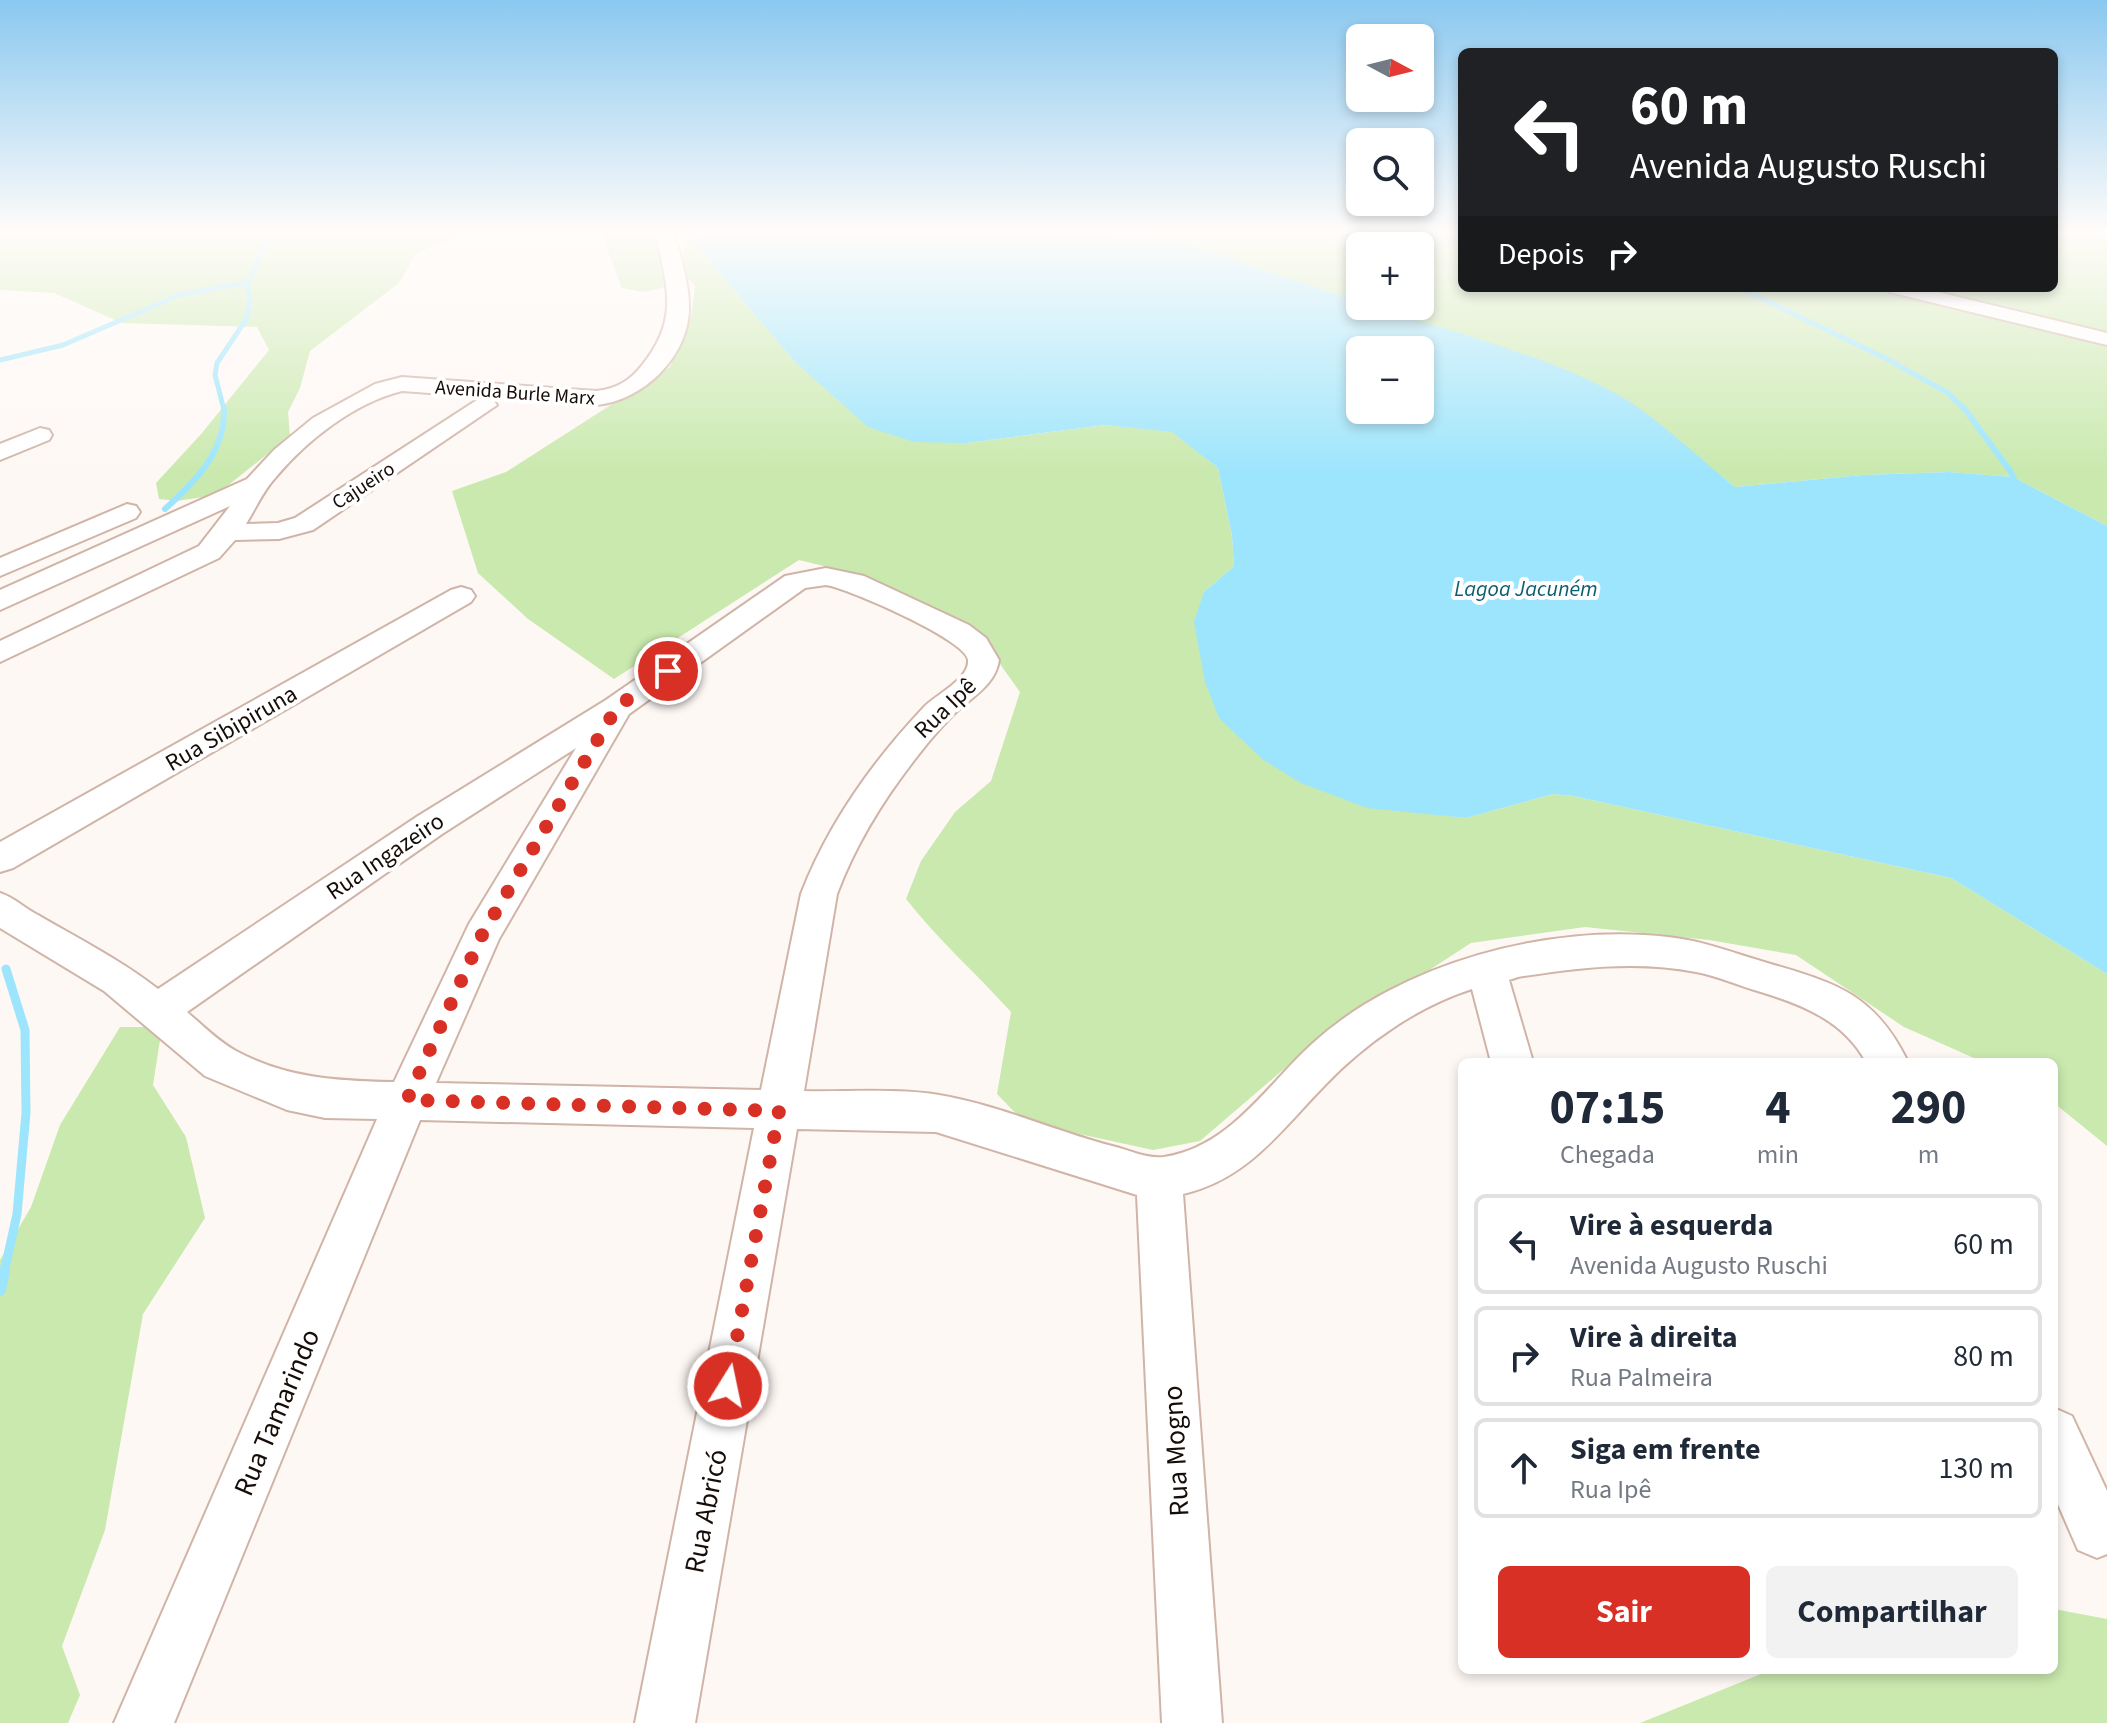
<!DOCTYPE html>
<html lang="pt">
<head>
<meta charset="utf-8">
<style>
	:root { --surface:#fff; --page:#f2f2f3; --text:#1f2937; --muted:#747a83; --line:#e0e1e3; --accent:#d93025 }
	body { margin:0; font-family:"Source Sans 3",sans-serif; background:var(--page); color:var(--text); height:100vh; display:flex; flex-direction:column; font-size:30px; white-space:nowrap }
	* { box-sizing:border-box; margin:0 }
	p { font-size:26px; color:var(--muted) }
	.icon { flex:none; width:44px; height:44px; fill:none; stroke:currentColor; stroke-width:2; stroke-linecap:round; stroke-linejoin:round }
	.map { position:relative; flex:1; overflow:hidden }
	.details { position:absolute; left:1458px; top:1058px; width:600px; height:616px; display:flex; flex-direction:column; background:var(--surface); border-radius:12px; box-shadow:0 4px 12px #0003 }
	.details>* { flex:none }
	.top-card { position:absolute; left:1458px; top:48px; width:600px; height:244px; border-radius:12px; box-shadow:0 4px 12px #0003; background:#202124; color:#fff; overflow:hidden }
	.needle { width:52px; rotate:97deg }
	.tools { position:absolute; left:1346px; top:24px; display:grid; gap:16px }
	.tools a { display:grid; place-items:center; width:88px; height:88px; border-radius:12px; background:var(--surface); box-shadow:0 4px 12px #0003; font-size:40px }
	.pin { position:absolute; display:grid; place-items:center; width:68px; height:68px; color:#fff; margin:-34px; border:4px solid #fff; border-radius:50%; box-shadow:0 2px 8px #0007 }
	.me { position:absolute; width:88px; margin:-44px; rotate:10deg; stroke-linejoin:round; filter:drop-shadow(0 0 6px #0008) }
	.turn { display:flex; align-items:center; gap:28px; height:168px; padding:0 40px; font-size:36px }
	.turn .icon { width:104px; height:104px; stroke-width:2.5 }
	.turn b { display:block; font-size:56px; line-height:68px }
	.then { display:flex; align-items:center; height:76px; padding:0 40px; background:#0003; gap:16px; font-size:30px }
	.eta { display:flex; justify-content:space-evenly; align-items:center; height:136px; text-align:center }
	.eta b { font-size:48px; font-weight:700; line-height:56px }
	.button { display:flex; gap:16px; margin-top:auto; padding:16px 40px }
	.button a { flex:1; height:92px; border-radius:12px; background:var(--accent); color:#fff; font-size:32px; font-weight:700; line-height:92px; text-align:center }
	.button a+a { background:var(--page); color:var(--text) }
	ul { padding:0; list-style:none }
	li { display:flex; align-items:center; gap:24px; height:100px; margin:0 16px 12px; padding:0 24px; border:4px solid var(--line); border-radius:12px }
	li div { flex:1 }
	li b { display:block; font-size:30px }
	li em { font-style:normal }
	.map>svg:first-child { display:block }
	.green { fill:#c9e9ae }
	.water { fill:#9de5fc; fill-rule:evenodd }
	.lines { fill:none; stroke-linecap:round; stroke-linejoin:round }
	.stream-far3 { stroke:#9de5fc; stroke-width:5 }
	.stream-far2 { stroke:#9de5fc; stroke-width:6 }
	.stream-far1 { stroke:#9de5fc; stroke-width:9 }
	.stream { stroke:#9de5fc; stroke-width:12 }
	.minor-casing { stroke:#d0b4a7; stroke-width:4 }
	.minor { fill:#fff; fill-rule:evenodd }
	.route { stroke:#d93025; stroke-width:14; stroke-dasharray:0 25.2 }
	.labels { text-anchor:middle; stroke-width:8; stroke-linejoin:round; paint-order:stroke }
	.far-street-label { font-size:20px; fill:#160d08; stroke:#fff }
	.far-water-label { font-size:22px; font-style:italic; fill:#0e5e71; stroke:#fff }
	.street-label { font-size:24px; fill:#160d08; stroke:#fff }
	.near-street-label { font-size:28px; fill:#160d08; stroke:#fff }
</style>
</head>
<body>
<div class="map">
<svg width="2107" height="1723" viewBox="0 0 2107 1723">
	<rect width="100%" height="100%" fill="#fef8f5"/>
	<path class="green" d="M 0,233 L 462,233 L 416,254 L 399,283 L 310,351 L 300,388 L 288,412 L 290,436 L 216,495 L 177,501 L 159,499 L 156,483 L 202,433 L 269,350 L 257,327 L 122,323 L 54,293 L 0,290 Z
		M 601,233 L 655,233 L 675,285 L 643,292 L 622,288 Z
		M 1114,233 L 1462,233 L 1462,288 L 2054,288 L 2054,233 L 2107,233 L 2107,526 L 2013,477 L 1949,472 L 1862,475 L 1735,487 L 1626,400 L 1513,351 L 1373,306 L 1420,306 L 1420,246 L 1360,246 L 1360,302 L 1174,240 Z
		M 697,238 L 703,253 L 794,361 L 966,443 L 1105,425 L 1172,431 L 1218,468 L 1232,536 L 1234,566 L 1204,592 L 1425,813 L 1466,818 L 1553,794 L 1573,796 L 1951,878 L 2107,974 L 2107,1146 L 2054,1103 L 2054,1062 L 1983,1062 L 1904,1027 L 1796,955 L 1709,940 L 1585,927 L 1471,943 L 1306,1050 L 1200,1141 L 1153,1150 L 1024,1122 L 997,1094 L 1011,1012 C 977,974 938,940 906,899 L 921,861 L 955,812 L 991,781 L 1020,692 L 975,629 L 832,568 L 799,560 L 614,679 L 528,619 L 478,573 L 452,491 L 506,472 L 670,367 L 691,317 L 695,286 L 682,272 L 684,240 Z
		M 120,1027 L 162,1027 L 153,1085 L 186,1137 L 205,1218 L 143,1314 L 105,1530 L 62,1646 L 80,1695 L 68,1723 L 0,1723 L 0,1260 L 31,1207 L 60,1125 Z
		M 2054,1609 L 2107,1619 L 2107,1723 L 1640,1723 L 1771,1670 L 2054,1670 Z"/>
	<path class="water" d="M 694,233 L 1114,233 L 1174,240 L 1360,302 L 1360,306 L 1373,306 C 1453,333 1552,356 1625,399 C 1661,421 1701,460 1735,487 L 1862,475 L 1949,472 L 2013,477 L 2107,526 L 2107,974 L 1951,878 L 1573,796 L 1553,794 L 1466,818 L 1367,808 L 1301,783 L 1262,759 L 1219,718 L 1205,682 L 1194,622 L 1204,592 L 1234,566 L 1232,536 L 1218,468 L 1172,432 L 1105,425 L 966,443 L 914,442 L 868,427 L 794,361 L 703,253 ZM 1360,350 L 1420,350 L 1420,410 L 1360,410 Z"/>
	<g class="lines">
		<path class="stream-far3" d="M 1740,288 L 1887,359 L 1948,393 L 1965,410
			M 0,360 L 63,345 L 179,295 L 249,282
			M 224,410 L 215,375 L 217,363 L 247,318 L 250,299 L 247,287 L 263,247 L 276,233"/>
		<path class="stream-far2" d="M 1964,408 L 2011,472 L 2017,487
			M 165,509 C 195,482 226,451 224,408"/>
		<path class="stream-far1" d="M 4,1273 L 17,1214 L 26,1113 L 25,1030 L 6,969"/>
		<path class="stream" d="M 0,1290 L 4,1271"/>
		<g class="minor-casing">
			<path id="minor" d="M 656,233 L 674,233 C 680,256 689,282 689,306 C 690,356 643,401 596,405 L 402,391 C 354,403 307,440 276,477 C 263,491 256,508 246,524 L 278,523 L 295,518 L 477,400 L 493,400 L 497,405 L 313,530 L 279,539 L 235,540 L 219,558 L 0,662 L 0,641 L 199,546 L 230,506 L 0,610 L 0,590 L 247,479 L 274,450 L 313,418 L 375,384 L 402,377 L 596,391 C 617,389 631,380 643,364 C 680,317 666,286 656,233 Z
				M 2094,233 L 2107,233 L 2107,241 Z
				M 1886,288 L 1921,288 L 2107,333 L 2107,345 L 1889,292 Z
				M 40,428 L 49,430 L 52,435 L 49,440 L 0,460 L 0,444 Z
				M 127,504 L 136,506 L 140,512 L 136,518 L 0,576 L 0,558 Z
				M 826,568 L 864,576 L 969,625 L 986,638 L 999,660 C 995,687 969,698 952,716 C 940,728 929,741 919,754 C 885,797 856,843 837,894 L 804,1091 C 845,1092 899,1088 939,1095 C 999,1105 1057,1132 1116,1147 C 1131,1151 1148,1159 1164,1157 C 1230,1147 1266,1086 1312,1044 C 1400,963 1550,923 1668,937 C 1697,940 1723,949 1751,958 C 1825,981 1871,986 1908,1062 L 1866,1062 C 1844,1021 1803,1005 1761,992 C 1739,986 1718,976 1696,972 C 1637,960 1576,968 1518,977 L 1509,980 L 1533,1062 L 1491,1062 L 1472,989 C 1418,1006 1364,1044 1325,1085 C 1281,1130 1248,1179 1183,1194 L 1222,1723 L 1162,1723 L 1137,1195 L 936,1132 L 797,1129 L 695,1723 L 635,1723 L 754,1128 L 420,1120 L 174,1723 L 114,1723 L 377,1119 L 325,1118 L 287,1110 L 205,1076 L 104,991 L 0,928 L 0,893 C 15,898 24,908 38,915 C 79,939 121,960 158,989 L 418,816 L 606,700 L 785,576 ZM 826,585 C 847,588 967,640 968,660 C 970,679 935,695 924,707 C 873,761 828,824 801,894 L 761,1090 L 436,1083 L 499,939 L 629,714 L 805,588 ZM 576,748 L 469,924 L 394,1082 C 338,1081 286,1078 236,1051 C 218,1041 202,1025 187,1012 L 442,834 Z
				M 461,587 L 471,590 L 475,596 L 471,602 L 13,868 L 0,872 L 0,842 L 451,590 Z
				M 2054,1408 L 2072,1416 L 2107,1491 L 2107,1554 L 2097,1558 L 2078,1550 L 2054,1495 Z"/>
		</g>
		<use href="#minor" class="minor"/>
	</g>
	<linearGradient id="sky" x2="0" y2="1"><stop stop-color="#8ac8f0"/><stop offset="0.49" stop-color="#fffcfa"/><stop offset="1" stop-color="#fffcfa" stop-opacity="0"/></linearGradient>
	<rect width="2107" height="474" fill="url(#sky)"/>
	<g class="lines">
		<path class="route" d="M 668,671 L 617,707 L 482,935 L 407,1100 L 779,1111 L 728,1386"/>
	</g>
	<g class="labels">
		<g class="far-street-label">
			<text transform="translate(515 392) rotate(4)" y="7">Avenida Burle Marx</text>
			<text transform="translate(363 485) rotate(-33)" y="7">Cajueiro</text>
		</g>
		<g class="far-water-label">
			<text x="1526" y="596">Lagoa Jacuném</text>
		</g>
		<g class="street-label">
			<text transform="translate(945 708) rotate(-44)" y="8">Rua Ipê</text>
			<text transform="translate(231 728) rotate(-30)" y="8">Rua Sibipiruna</text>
			<text transform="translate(385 856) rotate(-34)" y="8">Rua Ingazeiro</text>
		</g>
		<g class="near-street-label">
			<text transform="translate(276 1412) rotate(-67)" y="10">Rua Tamarindo</text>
			<text transform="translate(1175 1451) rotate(-93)" y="10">Rua Mogno</text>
			<text transform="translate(705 1511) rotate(-79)" y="10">Rua Abricó</text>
		</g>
	</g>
</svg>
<div class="tools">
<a><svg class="needle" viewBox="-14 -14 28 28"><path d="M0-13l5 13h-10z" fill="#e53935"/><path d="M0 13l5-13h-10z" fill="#747a83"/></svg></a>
<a><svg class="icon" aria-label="search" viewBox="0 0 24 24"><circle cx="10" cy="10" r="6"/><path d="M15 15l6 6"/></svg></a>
<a>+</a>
<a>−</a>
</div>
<div class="pin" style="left:668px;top:671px;background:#d93025"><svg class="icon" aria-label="arrive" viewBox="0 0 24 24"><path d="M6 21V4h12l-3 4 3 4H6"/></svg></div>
<svg class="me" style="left:728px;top:1386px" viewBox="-20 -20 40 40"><circle r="17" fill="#d93025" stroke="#fff" stroke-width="3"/><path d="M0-11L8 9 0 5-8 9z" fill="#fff"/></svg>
<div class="top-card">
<div class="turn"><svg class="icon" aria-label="left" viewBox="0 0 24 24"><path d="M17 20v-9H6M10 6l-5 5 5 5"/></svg><div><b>60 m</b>Avenida Augusto Ruschi</div></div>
<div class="then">Depois<svg class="icon" aria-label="right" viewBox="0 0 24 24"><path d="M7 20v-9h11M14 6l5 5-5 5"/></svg></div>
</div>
<section class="details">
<div class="eta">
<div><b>07:15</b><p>Chegada</p></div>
<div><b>4</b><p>min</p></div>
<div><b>290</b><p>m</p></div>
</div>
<ul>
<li><svg class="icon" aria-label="left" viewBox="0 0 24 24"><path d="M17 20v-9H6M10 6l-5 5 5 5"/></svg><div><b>Vire à esquerda</b><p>Avenida Augusto Ruschi</p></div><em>60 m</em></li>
<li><svg class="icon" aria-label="right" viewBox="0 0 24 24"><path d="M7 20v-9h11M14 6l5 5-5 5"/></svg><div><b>Vire à direita</b><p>Rua Palmeira</p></div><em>80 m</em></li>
<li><svg class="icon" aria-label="ahead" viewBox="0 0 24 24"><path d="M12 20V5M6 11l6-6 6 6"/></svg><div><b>Siga em frente</b><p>Rua Ipê</p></div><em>130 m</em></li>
</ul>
<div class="button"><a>Sair</a><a>Compartilhar</a></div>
</section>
</div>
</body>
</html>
